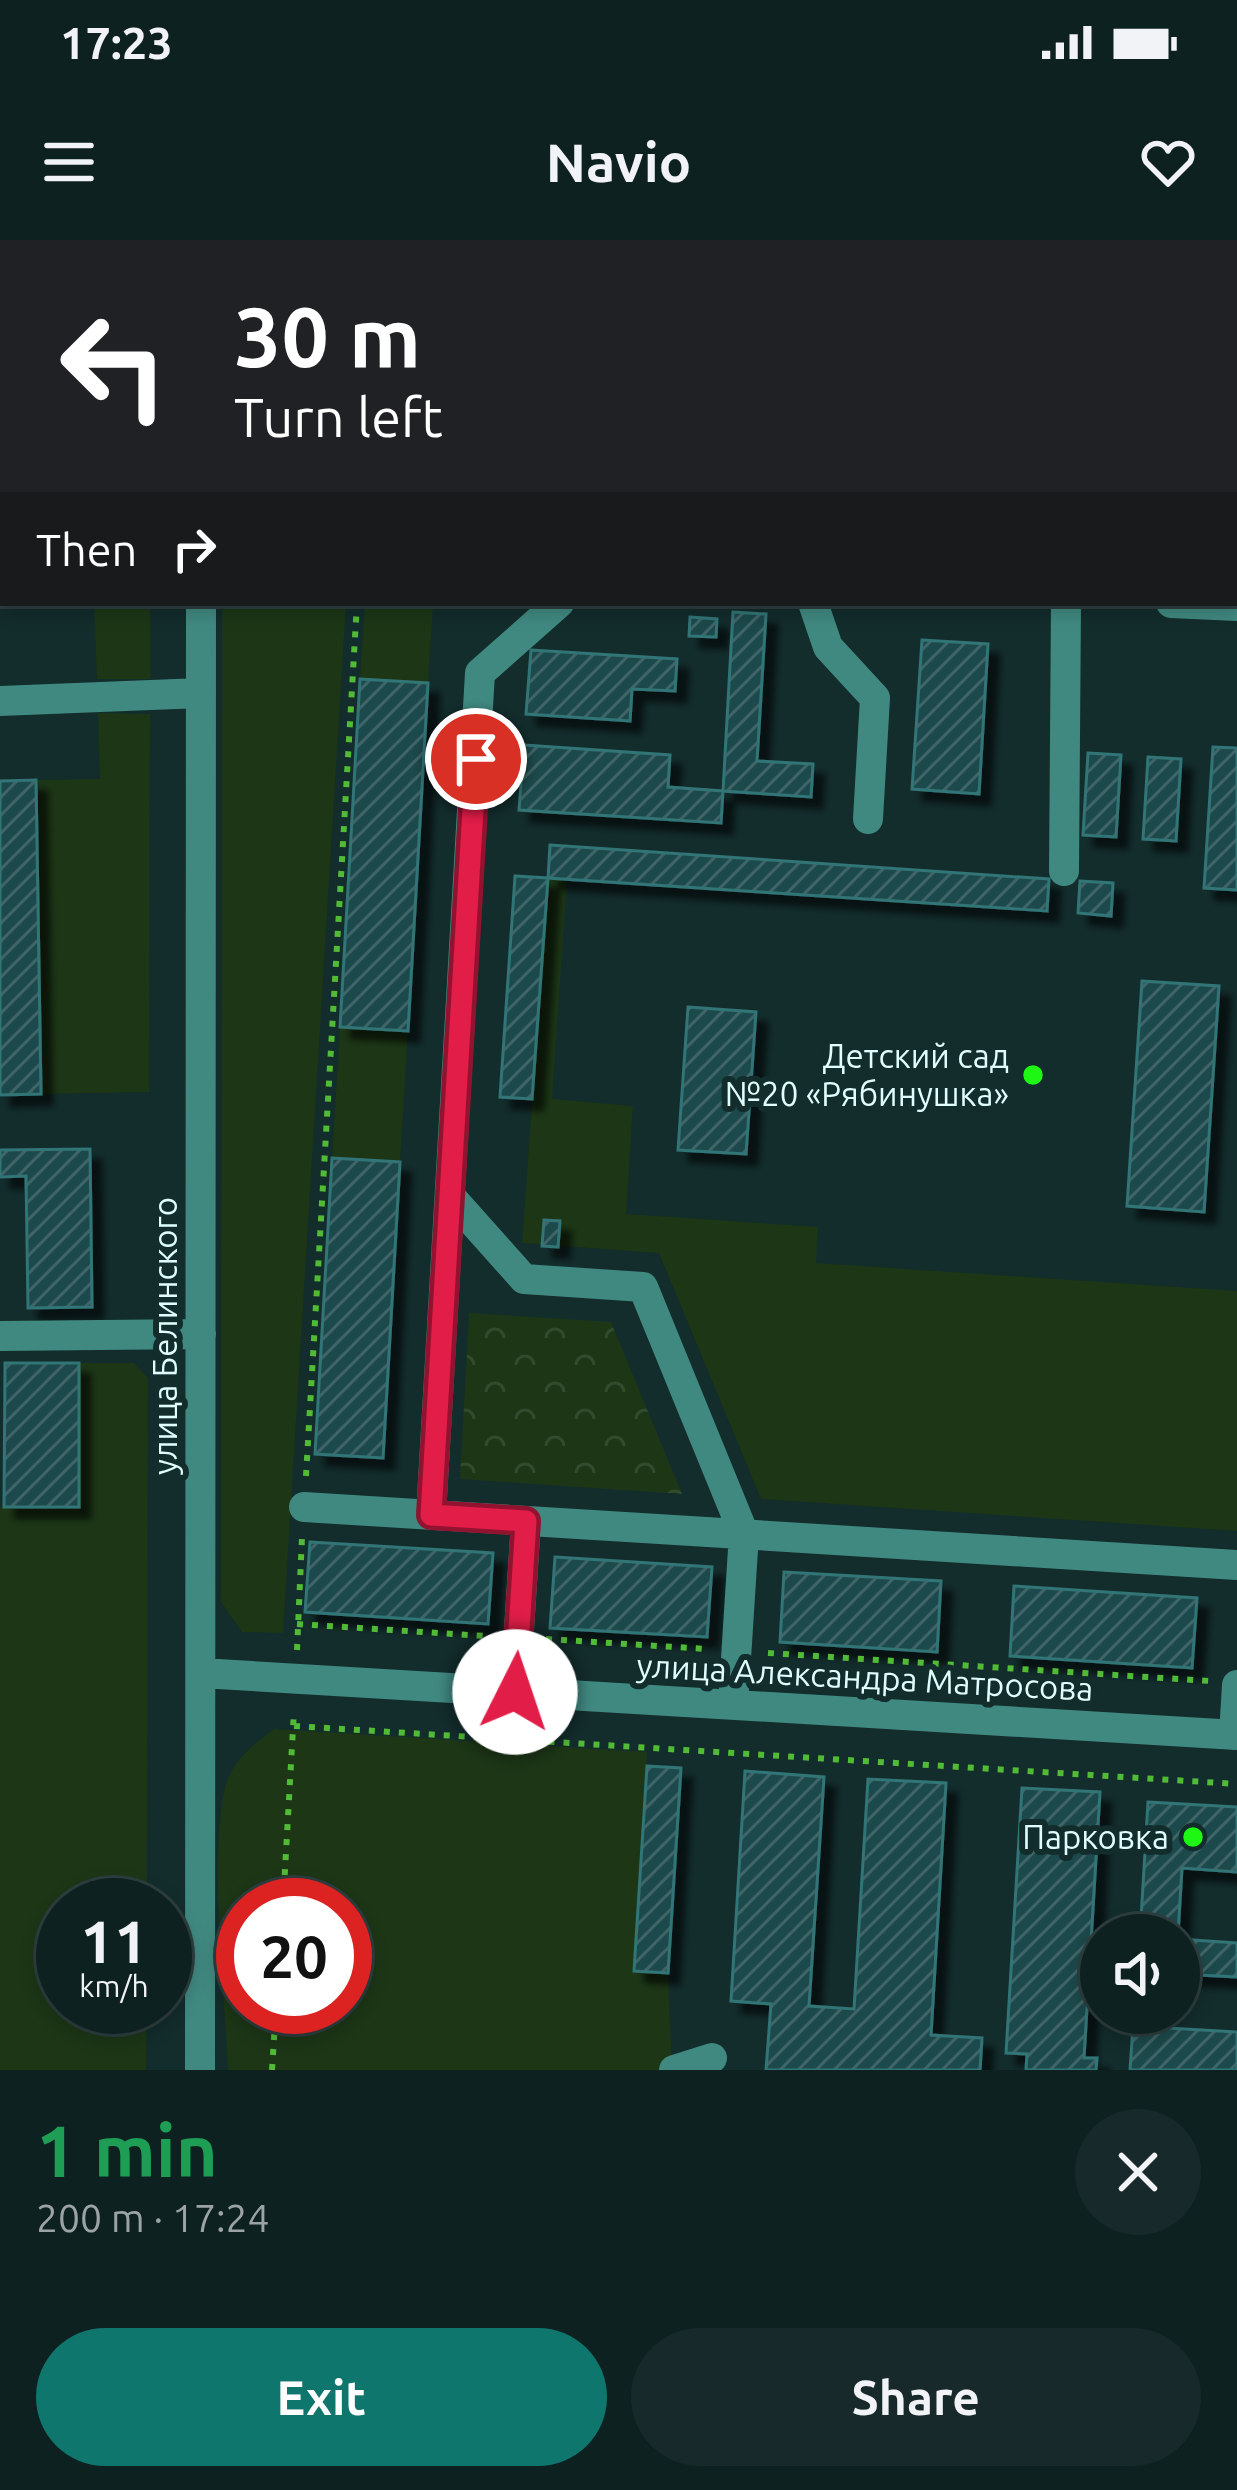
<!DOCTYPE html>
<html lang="en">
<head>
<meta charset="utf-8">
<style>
	:root { --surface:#0e2121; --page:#17292a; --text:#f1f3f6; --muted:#9ba3a5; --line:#2e3e3f; --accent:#0f766e }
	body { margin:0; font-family:Ubuntu,sans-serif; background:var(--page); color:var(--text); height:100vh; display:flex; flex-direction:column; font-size:45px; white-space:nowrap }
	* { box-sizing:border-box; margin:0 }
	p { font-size:39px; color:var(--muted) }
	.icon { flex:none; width:66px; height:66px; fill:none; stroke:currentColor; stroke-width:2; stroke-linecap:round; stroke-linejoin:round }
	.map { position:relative; height:1830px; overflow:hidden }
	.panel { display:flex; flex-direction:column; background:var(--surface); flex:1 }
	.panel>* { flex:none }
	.guide { position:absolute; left:0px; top:0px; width:1239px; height:366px; box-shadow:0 6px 18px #0003,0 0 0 3px var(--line); background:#202124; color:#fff; overflow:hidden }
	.buttons { position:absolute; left:1080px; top:1674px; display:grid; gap:24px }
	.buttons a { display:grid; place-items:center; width:120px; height:120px; border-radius:50%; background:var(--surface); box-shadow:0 6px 18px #0003,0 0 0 3px var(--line); font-size:60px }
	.speed { position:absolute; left:36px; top:1638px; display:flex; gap:24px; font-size:60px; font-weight:700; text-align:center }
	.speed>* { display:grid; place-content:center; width:156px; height:156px; border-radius:50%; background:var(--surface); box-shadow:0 6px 18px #0003,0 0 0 3px var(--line); line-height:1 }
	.speed small { font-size:30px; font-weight:400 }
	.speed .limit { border:18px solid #d22; background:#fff; color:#111 }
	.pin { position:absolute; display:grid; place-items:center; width:102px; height:102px; color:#fff; margin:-51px; border:6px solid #fff; border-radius:50%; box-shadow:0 3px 12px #0007 }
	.me { position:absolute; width:132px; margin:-66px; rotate:4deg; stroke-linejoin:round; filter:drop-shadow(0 0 9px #0008) }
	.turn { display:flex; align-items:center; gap:42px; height:252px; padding:0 36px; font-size:54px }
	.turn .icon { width:156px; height:156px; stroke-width:2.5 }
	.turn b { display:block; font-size:84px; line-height:102px }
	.then { display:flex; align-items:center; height:114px; padding:0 36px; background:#0003; gap:24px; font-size:45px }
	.round { display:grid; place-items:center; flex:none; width:126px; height:126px; border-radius:63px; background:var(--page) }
	.overview { display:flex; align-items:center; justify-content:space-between; height:204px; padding:0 36px }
	h1 { font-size:72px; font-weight:600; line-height:90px; color:#1e9e55 }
	.action { display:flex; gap:24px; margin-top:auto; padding:24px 36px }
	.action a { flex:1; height:138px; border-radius:72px; background:var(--accent); color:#fff; font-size:48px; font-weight:600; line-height:138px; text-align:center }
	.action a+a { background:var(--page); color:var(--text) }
	.status { display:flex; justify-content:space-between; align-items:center; height:84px; padding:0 60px; background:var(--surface); direction:ltr }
	.status svg { height:33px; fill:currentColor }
	header { display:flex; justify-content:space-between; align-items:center; height:156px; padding:0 36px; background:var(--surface); font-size:54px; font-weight:600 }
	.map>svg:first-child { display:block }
	.green { fill:#1c3616; fill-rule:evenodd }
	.forest { fill:url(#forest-crowns) }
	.building { fill:url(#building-hatch); stroke:#327477; stroke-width:3; filter:url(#shadow) }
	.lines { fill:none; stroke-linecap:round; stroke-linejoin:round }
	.path { stroke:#52bb36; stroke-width:6; stroke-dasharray:6 9; stroke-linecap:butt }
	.minor { stroke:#408981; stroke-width:30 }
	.route-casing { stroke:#92132f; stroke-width:30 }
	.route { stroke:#e11d48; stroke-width:21 }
	.poi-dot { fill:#1ef613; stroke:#132c2c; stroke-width:4.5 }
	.labels { text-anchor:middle; stroke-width:12; stroke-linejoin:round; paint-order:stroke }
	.poi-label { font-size:33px; fill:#dffefd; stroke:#132c2c; text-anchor:end }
	.street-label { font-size:33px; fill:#dffefd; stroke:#132c2c }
</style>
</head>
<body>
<div class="status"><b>17:23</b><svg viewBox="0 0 49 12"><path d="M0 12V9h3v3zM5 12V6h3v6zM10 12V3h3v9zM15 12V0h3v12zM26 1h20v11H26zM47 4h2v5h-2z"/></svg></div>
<header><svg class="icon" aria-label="menu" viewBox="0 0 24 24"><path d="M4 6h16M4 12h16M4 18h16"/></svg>Navio<svg class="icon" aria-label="heart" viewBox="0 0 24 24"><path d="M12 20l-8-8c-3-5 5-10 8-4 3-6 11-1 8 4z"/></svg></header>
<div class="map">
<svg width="1237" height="1830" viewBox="0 0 1237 1830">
	<defs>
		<pattern id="forest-crowns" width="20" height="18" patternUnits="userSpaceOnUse" patternTransform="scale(3)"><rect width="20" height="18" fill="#1c3616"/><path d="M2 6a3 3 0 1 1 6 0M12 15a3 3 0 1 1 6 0" fill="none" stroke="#324a2d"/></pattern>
		<pattern id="building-hatch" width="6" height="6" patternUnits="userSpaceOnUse" patternTransform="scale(3)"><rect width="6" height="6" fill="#1f4a4c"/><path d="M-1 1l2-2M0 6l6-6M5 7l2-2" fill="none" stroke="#3f6567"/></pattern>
		<filter id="shadow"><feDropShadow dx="11" dy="11" stdDeviation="3" flood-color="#0009"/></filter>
	</defs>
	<rect width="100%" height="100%" fill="#132c2c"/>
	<path class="green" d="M 94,363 L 150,363 L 150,439 L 97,439 Z
		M 222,363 L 346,363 L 283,1393 L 242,1392 L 221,1362 Z
		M 365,363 L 433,363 L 428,443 L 360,439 Z
		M 98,473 L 150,474 L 149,852 L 41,854 L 36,540 L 100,539 Z
		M 548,638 L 567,639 L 552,859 L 633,866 L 626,974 L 818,987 L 816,1023 L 1237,1051 L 1237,1291 L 761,1259 L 659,1013 L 522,1003 Z
		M 340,787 L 408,791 L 400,922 L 332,918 Z
		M 79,1123 L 134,1123 L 148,1138 L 147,1665 L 63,1665 L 63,1767 L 147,1767 L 146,1830 L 0,1830 L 0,1267 L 79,1267 Z
		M 274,1489 L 647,1512 L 634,1730 L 668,1733 L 672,1830 L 228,1830 C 225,1757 208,1609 226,1544 C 233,1520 255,1503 274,1489 ZM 243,1665 L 345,1665 L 345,1767 L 243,1767 Z"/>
	<path class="forest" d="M 469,1073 L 611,1082 L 682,1254 L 460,1239 Z"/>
	<path class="building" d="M 295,0 L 357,0 L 294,3 Z
		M 733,372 L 766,374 L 757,521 L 813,524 L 811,557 L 723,551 Z
		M 690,377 L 717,379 L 716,397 L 689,396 Z
		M 922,400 L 988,404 L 979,554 L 912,549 Z
		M 531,410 L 677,419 L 675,451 L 632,449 L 630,481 L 526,474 Z
		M 360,439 L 428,443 L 408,791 L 340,787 Z
		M 524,505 L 670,515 L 668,547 L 723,551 L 721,583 L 519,570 Z
		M 1213,507 L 1237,508 L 1237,650 L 1204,648 Z
		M 1088,513 L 1121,515 L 1116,597 L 1083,595 Z
		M 1148,517 L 1181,519 L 1176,601 L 1143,599 Z
		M 36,540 L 41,854 L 0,855 L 0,541 Z
		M 550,605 L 1049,639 L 1047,671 L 548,638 Z
		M 515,636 L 548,638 L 532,859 L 500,857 Z
		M 1080,641 L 1113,643 L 1111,676 L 1078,673 Z
		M 1142,741 L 1219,746 L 1204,972 L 1127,966 Z
		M 688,767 L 756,772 L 746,914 L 678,910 Z
		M 90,909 L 92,1067 L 28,1068 L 26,936 L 0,937 L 0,910 Z
		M 332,918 L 400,922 L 383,1218 L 315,1214 Z
		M 544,980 L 560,981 L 558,1007 L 542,1006 Z
		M 5,1123 L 79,1123 L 79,1267 L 4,1267 Z
		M 310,1302 L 493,1313 L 488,1384 L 305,1372 Z
		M 555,1317 L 712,1327 L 707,1397 L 550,1388 Z
		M 784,1332 L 941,1341 L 937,1412 L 780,1402 Z
		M 1014,1346 L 1197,1358 L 1192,1428 L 1010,1416 Z
		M 647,1526 L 681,1528 L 668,1733 L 634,1731 Z
		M 745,1531 L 824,1537 L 809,1766 L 854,1769 L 868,1539 L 946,1543 L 931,1795 L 982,1798 L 980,1830 L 766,1830 L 771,1764 L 731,1761 Z
		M 1022,1548 L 1100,1552 L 1084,1818 L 1097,1818 L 1096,1830 L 1026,1830 L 1027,1814 L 1006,1813 Z
		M 1148,1562 L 1237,1567 L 1237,1632 L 1182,1628 L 1178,1695 L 1140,1695 Z
		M 1179,1699 L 1237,1703 L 1237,1737 L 1179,1734 Z
		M 1133,1786 L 1237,1792 L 1237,1830 L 1130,1830 Z"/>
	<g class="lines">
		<path class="path" d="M 266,0 L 266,3
			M 378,3 L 378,0
			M 893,3 L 894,0
			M 1236,160 L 1237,160
			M 1236,262 L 1237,262
			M 306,1236 L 357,363
			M 297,1384 L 485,1396
			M 546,1399 L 707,1409
			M 297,1410 L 302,1297
			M 768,1413 L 1210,1441
			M 294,1486 L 1237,1544
			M 283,1665 L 294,1471
			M 272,1830 L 276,1767"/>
		<path class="minor" d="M 198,0 L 198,3
			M 805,0 L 855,3
			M 813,363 L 828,407 L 875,458 L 868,579
			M 1171,363 L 1237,366
			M 0,461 L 201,453
			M 1064,631 L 1066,363
			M 450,956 L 524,1039 L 643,1047 L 744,1294 L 733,1465
			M 0,1096 L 201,1094
			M 304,1267 L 1237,1325
			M 431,1275 L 480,433 L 559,363
			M 201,1433 L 1237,1495
			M 515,1452 L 526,1281
			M 1234,1495 L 1237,1445
			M 200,1830 L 201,363
			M 674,1830 L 712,1818"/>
	</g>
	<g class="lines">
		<g class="route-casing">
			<path id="route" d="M 476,519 L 431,1275 L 526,1281 L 515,1452"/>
		</g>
		<use href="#route" class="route"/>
	</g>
	<g class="poi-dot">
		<circle cx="1033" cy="835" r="12"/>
		<circle cx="1193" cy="1597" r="12"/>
	</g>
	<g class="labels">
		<g class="poi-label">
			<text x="1009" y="828">Детский сад<tspan x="1009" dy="38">№20 «Рябинушка»</tspan></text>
			<text x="1169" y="1609">Парковка</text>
		</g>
		<g class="street-label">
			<text transform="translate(165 1096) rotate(-90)" y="12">улица Белинского</text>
			<text transform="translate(865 1437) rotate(3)" y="12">улица Александра Матросова</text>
		</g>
	</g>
</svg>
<div class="buttons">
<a><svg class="icon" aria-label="sound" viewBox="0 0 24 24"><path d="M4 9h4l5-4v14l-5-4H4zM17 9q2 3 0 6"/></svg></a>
</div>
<div class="speed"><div>11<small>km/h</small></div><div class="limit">20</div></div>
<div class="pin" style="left:476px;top:519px;background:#d93025"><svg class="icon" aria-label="arrive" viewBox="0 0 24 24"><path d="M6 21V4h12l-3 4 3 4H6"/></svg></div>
<svg class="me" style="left:515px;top:1452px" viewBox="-20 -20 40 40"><circle r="19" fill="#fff"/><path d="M0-13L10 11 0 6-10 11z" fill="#e11d48"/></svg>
<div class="guide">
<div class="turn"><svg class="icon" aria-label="left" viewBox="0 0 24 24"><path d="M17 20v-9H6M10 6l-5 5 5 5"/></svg><div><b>30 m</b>Turn left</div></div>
<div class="then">Then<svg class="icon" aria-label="right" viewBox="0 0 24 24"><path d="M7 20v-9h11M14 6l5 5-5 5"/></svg></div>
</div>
</div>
<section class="panel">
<div class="overview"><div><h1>1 min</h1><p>200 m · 17:24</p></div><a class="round"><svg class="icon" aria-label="close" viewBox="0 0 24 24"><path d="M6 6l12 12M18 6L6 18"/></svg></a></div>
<div class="action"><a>Exit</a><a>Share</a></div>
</section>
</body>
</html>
